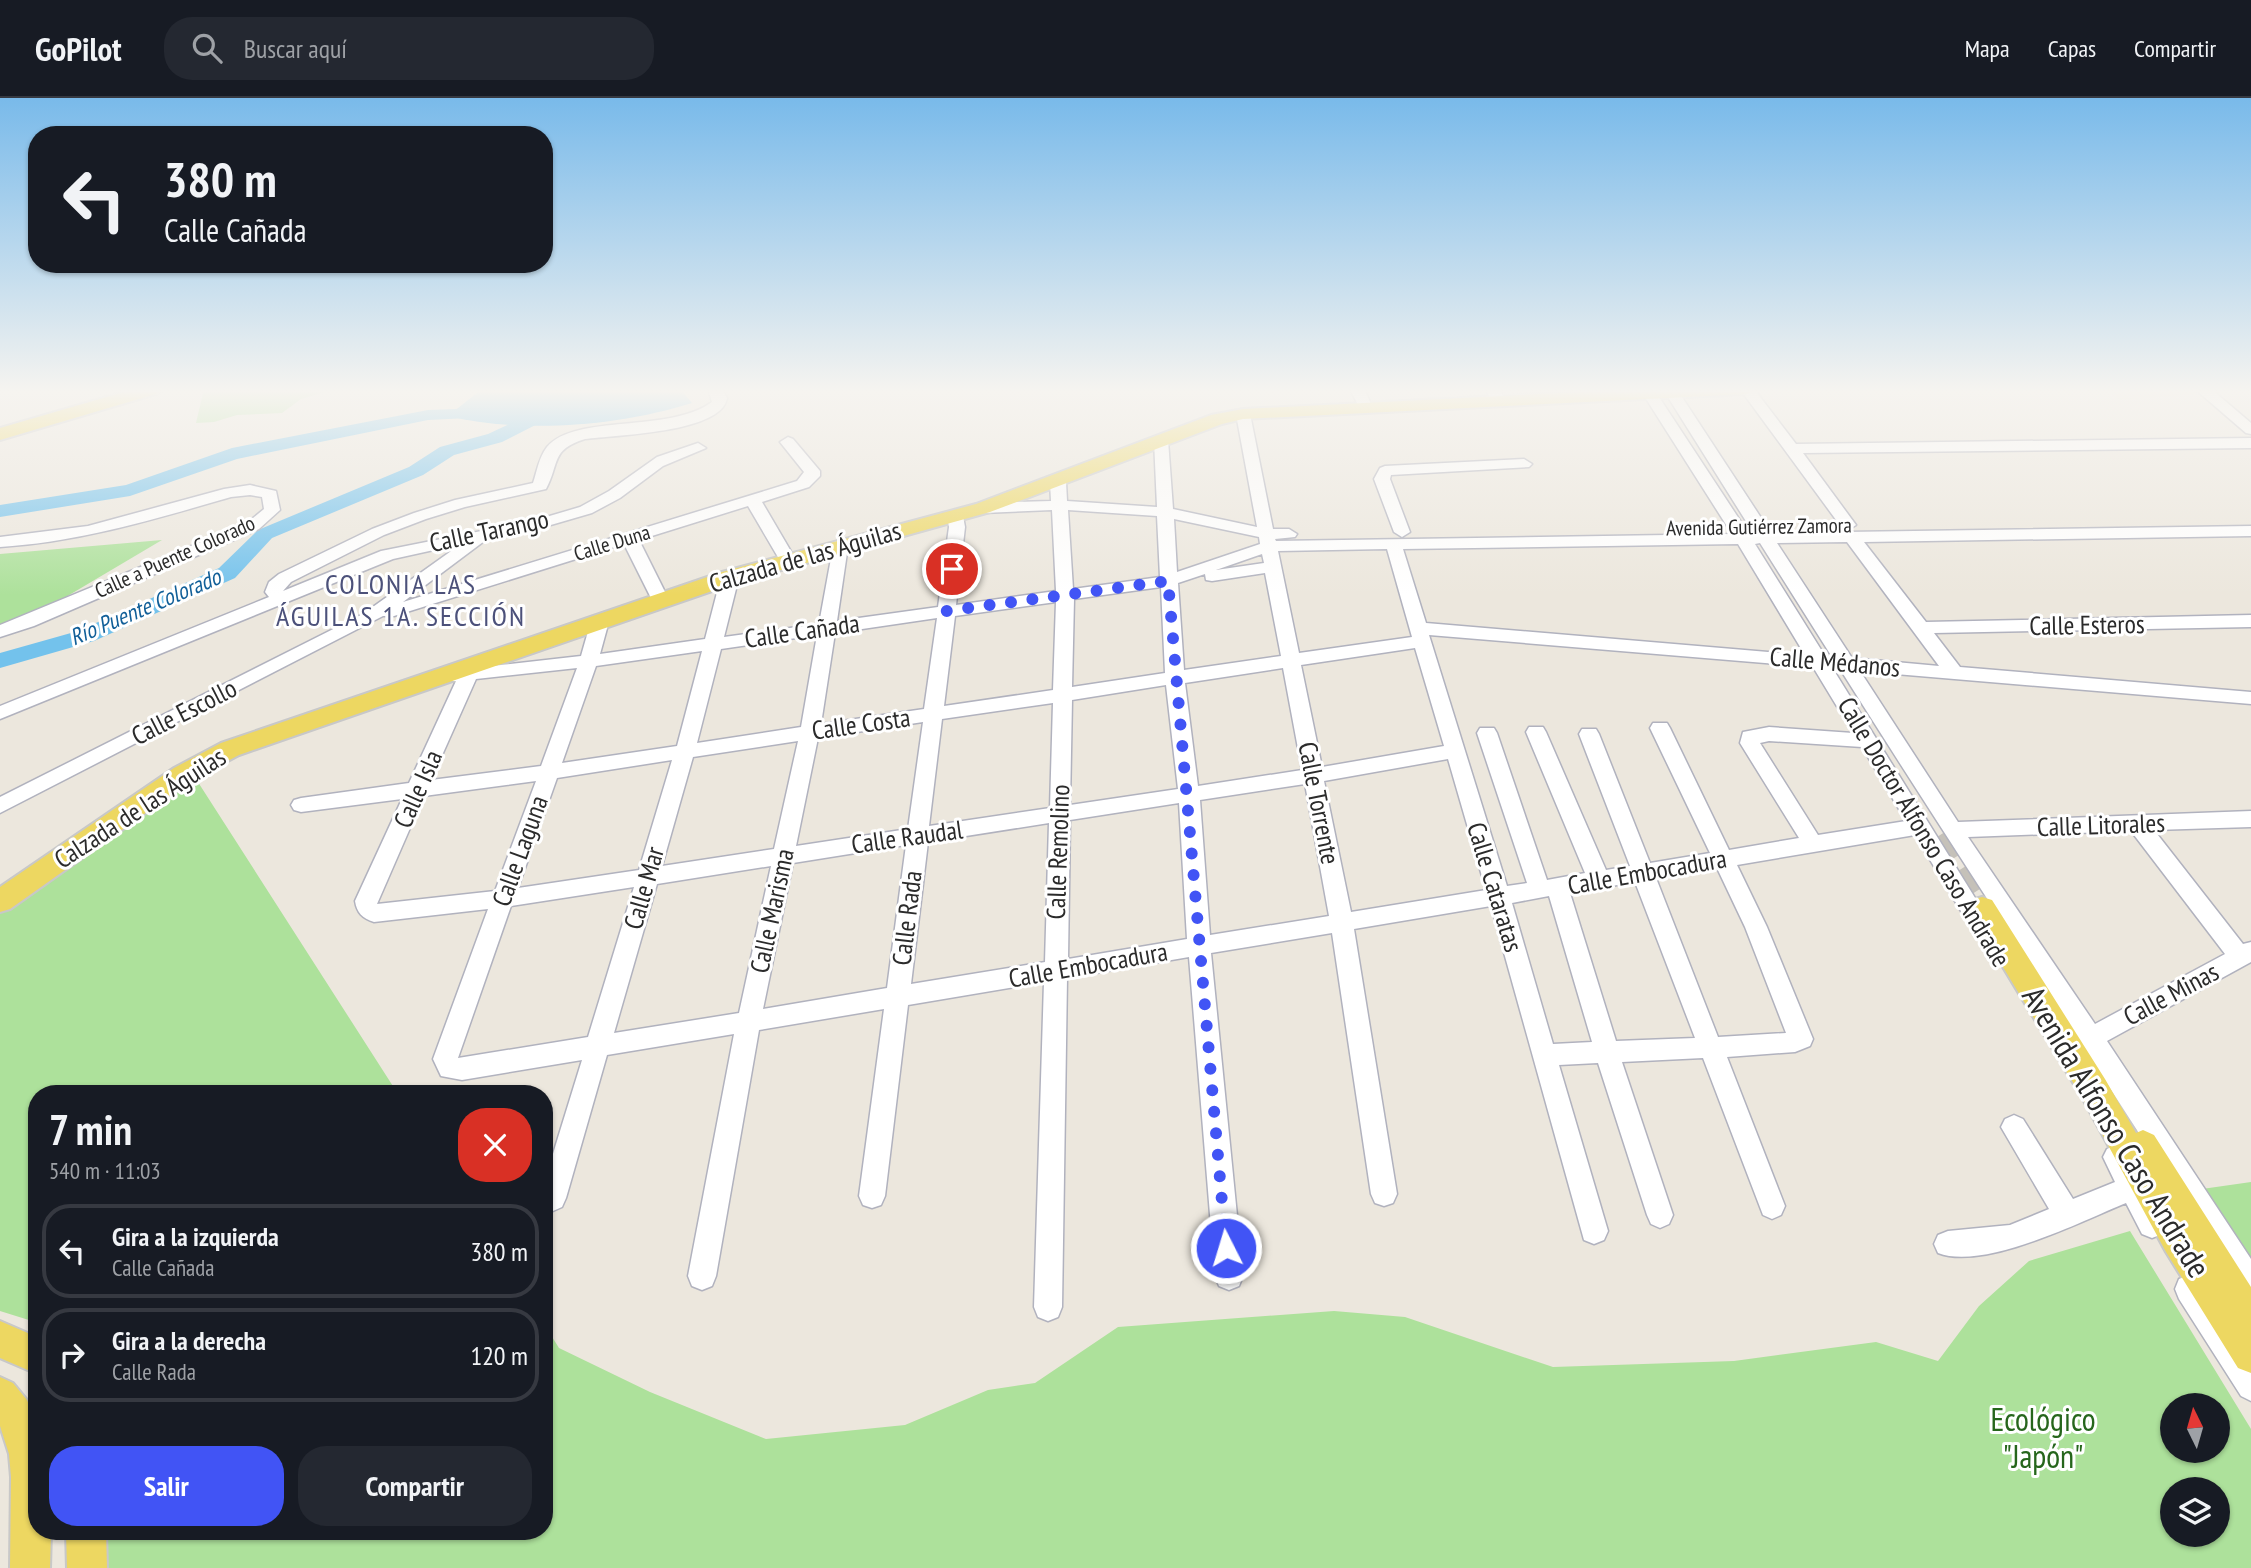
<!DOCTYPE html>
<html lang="es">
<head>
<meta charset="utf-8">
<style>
	:root { --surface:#171b24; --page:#242831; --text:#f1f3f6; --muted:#9ea1a6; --line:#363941; --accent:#4154f5 }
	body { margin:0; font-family:"PT Sans Narrow",sans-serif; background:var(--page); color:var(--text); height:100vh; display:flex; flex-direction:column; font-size:26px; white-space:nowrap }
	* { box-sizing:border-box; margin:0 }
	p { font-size:23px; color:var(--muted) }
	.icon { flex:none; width:38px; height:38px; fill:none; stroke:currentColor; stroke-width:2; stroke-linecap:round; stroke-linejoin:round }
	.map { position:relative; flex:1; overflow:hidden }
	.drawer { position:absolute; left:28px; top:987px; width:525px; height:455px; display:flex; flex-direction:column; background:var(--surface); border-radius:28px; box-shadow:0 2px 5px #0004 }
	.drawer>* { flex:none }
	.top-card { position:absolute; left:28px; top:28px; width:525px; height:147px; border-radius:28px; box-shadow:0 2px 5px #0004; background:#171b24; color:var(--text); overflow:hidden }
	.needle { width:46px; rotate:355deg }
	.buttons { position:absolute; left:2160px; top:1295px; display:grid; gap:14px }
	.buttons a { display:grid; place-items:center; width:70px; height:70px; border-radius:50%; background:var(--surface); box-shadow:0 2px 5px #0004; font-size:35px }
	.pin { position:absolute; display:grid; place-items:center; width:60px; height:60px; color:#fff; margin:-30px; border:4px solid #fff; border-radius:50%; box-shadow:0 2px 7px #0007 }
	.me { position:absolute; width:77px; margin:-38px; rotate:355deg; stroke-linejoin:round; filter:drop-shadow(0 0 5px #0008) }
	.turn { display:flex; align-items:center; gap:24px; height:147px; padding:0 21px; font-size:32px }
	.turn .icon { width:91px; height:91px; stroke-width:2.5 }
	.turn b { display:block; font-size:49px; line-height:60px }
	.round { display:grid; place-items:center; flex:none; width:74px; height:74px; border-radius:28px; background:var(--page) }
	.overview { display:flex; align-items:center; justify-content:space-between; height:119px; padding:0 21px }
	h1 { font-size:42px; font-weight:600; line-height:52px }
	.primary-button { display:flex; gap:14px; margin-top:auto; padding:14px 21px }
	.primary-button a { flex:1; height:80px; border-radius:28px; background:var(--accent); color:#fff; font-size:28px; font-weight:600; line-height:80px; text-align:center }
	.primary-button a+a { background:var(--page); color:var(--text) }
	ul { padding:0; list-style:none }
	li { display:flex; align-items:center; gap:21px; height:94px; margin:0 14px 10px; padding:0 7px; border:4px solid var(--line); border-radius:28px }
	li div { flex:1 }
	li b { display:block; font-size:26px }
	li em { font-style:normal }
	header { display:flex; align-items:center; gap:42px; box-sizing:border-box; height:98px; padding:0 35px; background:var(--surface); border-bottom:2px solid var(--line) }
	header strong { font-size:33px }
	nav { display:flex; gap:38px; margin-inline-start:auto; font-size:24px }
	.search { width:490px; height:63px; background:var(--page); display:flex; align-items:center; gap:18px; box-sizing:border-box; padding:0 24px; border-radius:28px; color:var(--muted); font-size:26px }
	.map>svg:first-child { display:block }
	.education { fill:#ede5cd }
	.green { fill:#ade19b; fill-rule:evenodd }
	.water { fill:#73c2ec }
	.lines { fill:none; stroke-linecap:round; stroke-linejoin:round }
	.river { fill:#73c2ec; fill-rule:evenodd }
	.major-tunnel { stroke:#c5c1b9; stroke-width:27; stroke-dasharray:27 13; stroke-linecap:butt }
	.minor-casing { stroke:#b1b2be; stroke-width:3 }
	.major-casing { stroke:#c8c8c8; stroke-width:4 }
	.minor { fill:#fff; fill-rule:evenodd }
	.major { fill:#edd761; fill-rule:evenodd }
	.route { stroke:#4154f5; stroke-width:12; stroke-dasharray:0 21.6 }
	.labels { text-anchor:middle; stroke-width:6; stroke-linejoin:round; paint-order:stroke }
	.far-street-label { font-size:21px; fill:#2b2b2b; stroke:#fff }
	.far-water-label { font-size:23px; font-style:italic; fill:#115f98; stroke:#fff }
	.street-label { font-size:26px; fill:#2b2b2b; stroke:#fff }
	.neighbourhood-label { font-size:28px; letter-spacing:2px; fill:#4c517a; stroke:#fff }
	.near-street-label { font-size:32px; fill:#2b2b2b; stroke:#fff }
	.near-park-label { font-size:32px; fill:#26661c; stroke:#fff }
</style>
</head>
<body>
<header>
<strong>GoPilot</strong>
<div class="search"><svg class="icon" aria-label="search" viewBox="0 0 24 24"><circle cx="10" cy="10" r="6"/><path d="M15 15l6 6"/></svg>Buscar aquí</div>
<nav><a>Mapa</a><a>Capas</a><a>Compartir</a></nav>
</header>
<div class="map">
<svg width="2251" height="1470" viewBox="0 0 2251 1470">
	<rect width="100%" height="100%" fill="#ece7dd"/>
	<path class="education" d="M 2107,291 L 2190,291 L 2196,296 L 2119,302 Z"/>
	<path class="green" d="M 204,291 L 334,291 L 301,301 L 282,315 L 237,317 L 214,324 L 196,325 Z
		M 162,442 L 0,538 L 0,456 Z
		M 196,681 L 398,996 L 37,996 L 37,1228 L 32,1223 L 0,1213 L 0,814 L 138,716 Z
		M 2251,1084 L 2251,1166 L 2195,1092 Z
		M 2130,1133 L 2251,1331 L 2251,1470 L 107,1470 L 106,1433 L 544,1433 L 544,1226 L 559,1250 L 650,1294 L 766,1341 L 905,1327 L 988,1292 L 1035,1285 L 1118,1229 L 1334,1213 L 1405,1219 L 1553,1269 L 1734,1263 L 1876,1244 L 1938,1263 L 1979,1208 L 2029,1163 ZM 2172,1307 L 2217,1307 L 2217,1353 L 2172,1353 ZM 2172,1391 L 2217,1391 L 2217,1437 L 2172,1437 Z"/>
	<path class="water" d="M 482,291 L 680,291 L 692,305 C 619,328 523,336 448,318 Z"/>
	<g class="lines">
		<path class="river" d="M 551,307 L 560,312 L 557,316 L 502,344 L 454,357 L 423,377 L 272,440 L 235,480 L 94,543 L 0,570 L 0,555 L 78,533 L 219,470 L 258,432 L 409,369 L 440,349 L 488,336 Z
			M 483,310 L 492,315 L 489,319 L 428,322 L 237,361 L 130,398 L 0,419 L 0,407 L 126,387 L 232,350 L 428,312 Z"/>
		<path class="major-tunnel" d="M 1937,739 L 1982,810"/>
		<g class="minor-casing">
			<path id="minor" d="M 708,291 L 722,291 L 727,300 C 722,335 614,337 585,341 C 550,352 560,365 546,391 L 465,409 L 426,421 L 384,437 L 291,484 L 283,493 L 381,453 L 536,422 L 580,409 L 609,393 L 657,359 L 698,345 L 706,350 L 663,368 L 620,400 L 592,415 L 537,431 L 487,441 L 403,504 L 797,383 L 804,374 L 780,344 L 788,339 L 793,341 L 820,373 L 820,378 L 809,389 L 762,404 L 796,462 L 794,466 L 782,466 L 748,408 L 639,442 L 669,502 L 666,506 L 654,506 L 624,446 L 394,518 L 383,518 L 0,715 L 0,699 L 363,516 L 461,446 L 393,461 L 0,621 L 0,608 L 269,499 L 265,494 L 269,484 L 279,476 L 372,431 L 414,415 L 455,402 L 533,385 C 537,373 539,359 547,349 C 576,315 668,336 712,304 Z
				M 1350,291 L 1364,291 L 1373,310 L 1371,313 L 1361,313 Z
				M 1485,291 L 1499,291 L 1506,303 L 1499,307 L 1494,306 Z
				M 1740,291 L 1754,291 L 1796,346 L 2251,340 L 2251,350 L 1803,355 L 1856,427 L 1848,432 L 1842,430 Z
				M 2195,291 L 2211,291 L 2251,325 L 2251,336 L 2246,335 Z
				M 1650,292 L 1657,296 L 1749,436 L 1754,436 L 1666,296 L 1668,293 L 1678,293 L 1771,435 L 2251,428 L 2251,438 L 1864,444 L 1926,524 L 2251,517 L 2251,529 L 1934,535 L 1960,569 L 2251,594 L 2251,606 L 1860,573 L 1958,724 L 2251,713 L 2251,729 L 2154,732 L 2243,846 L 2251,844 L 2251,864 L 2107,943 L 2251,1161 L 2251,1200 L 2241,1196 C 2110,986 1972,781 1840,571 L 1833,571 L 1995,832 L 1992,838 L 1984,841 L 1976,838 L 1915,737 L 1737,767 L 1767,829 L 1813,941 L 1810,948 L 1795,954 L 1727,959 L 1785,1108 L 1781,1117 L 1772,1121 L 1763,1117 L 1703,960 L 1622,964 L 1673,1117 L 1669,1126 L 1660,1130 L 1651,1126 L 1647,1117 L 1598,965 L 1559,967 L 1608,1133 L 1604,1142 L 1594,1146 L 1584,1142 L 1491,808 L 1354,831 L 1397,1096 L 1393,1105 L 1384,1108 L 1375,1105 L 1371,1096 L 1332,835 L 1211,855 L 1243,1178 L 1239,1188 L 1229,1192 L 1219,1188 L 1215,1178 L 1189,859 L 1067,880 L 1062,1209 L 1058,1219 L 1048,1223 L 1038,1219 L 1034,1209 L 1044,884 L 908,907 L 885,1098 L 881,1107 L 872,1110 L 863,1107 L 859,1098 L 884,911 L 759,932 L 716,1178 L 712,1188 L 702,1192 L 692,1188 L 688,1178 L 734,936 L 607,957 L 566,1100 L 562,1109 L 553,1113 L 544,1109 L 544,1085 L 582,962 L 462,982 L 441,978 L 433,961 L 488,811 L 374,824 C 362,820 357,815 355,803 L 402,701 L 301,714 L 294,712 L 291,707 L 294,702 L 301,700 L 409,685 L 456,583 L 431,583 L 429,579 L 431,575 L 581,558 L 591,523 L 600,517 L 609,523 L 600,556 L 705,541 L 721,479 L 730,474 L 739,479 L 724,539 L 819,526 L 834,444 L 840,443 L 848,448 L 837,523 L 938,509 L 949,429 L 947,418 L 955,413 L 963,418 L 965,429 L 956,507 L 1056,493 L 1052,412 L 983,415 L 975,410 L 983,405 L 1051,403 L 1050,384 L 1058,379 L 1066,384 L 1067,403 L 1157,409 L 1154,342 L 1156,339 L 1166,339 L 1168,342 L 1173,411 L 1257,429 L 1236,316 L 1243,312 L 1250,316 L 1273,431 L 1289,431 L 1297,436 L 1295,439 L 1275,441 L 1276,443 L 1732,436 L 1643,296 ZM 1068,412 L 1157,418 L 1160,479 L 1073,491 ZM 1174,421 L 1259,439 L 1260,446 L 1177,474 ZM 1847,444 L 1939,568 L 1852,560 L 1777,445 ZM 1760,445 L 1832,559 L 1825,558 L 1755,446 ZM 1738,446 L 1805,557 L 1426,525 L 1403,451 ZM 1387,451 L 1412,539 L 1299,555 L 1278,453 ZM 1262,456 L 1264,465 L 1216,472 ZM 1265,475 L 1281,558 L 1184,572 L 1178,485 L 1205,476 L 1206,482 L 1212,483 ZM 1161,489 L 1165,575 L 1072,589 L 1074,501 ZM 1056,504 L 1053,592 L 944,608 L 955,518 ZM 937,520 L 924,611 L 821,626 L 835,535 ZM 817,537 L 801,629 L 697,645 L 721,551 ZM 1429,537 L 1813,569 L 1853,635 L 1769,629 L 1743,634 L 1740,645 L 1799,740 L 1729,752 L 1670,630 L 1667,625 L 1653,625 L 1650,630 L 1710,755 L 1650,765 L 1599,636 L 1596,631 L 1582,631 L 1579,636 L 1630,768 L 1606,772 L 1546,634 L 1543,629 L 1529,629 L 1526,634 L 1585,775 L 1547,782 L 1497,635 L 1494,630 L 1480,630 L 1477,635 L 1527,785 L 1507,788 ZM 1415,550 L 1444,648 L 1322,669 L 1301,567 ZM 702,553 L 677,648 L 562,665 L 596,568 ZM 577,570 L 541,668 L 431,682 L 476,581 ZM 1283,570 L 1302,672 L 1198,688 L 1185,585 ZM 1166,587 L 1178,691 L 1070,707 L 1072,602 ZM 1053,605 L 1050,710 L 929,728 L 942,621 ZM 923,624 L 908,731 L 796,748 L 818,640 ZM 798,643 L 774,751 L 662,768 L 693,659 ZM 1769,643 L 1862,649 L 1906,723 L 1818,737 L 1760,645 ZM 1448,661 L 1486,792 L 1351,814 L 1324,683 ZM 672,662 L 639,772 L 518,790 L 557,680 ZM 536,683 L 495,793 L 377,806 L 424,698 ZM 1305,686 L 1329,818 L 1210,837 L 1200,702 ZM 1179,705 L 1187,841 L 1068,861 L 1070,722 ZM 1049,725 L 1045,864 L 911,886 L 928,744 ZM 2131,733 L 2225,856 L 2095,926 L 1968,739 ZM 906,747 L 887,890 L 763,911 L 793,765 ZM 771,768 L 739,915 L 614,935 L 657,786 ZM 1717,770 L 1745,829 L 1786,935 L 1718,939 L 1656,780 ZM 1635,784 L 1695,940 L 1616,943 L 1570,795 ZM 634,789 L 588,939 L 458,960 L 511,808 ZM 1549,798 L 1592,944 L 1553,946 L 1512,805 Z
				M 1524,361 L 1532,366 L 1529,369 L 1391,377 L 1390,381 L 1410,434 L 1402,439 L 1394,434 L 1374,381 L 1380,370 L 1385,368 Z
				M 250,387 L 276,393 L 280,412 L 259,431 L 34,528 L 0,539 L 0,527 L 247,425 L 264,411 L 262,399 L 250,397 L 231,399 C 155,421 80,444 0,449 L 0,439 L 88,428 L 224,391 Z
				M 2014,1017 L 2023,1021 L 2073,1101 L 2115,1084 L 2103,1059 L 2107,1051 L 2116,1047 L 2125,1051 L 2166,1127 L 2162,1136 L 2152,1140 L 2142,1136 L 2126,1105 C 2082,1123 1984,1173 1938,1155 L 1934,1146 L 1938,1137 L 1948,1133 L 2010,1127 L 2049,1111 L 2001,1029 L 2005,1021 Z
				M 2189,1177 L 2199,1181 L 2251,1262 L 2251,1303 L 2241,1298 L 2179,1201 L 2175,1191 L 2179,1181 Z"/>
		</g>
		<g class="major-casing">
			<path id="major" d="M 134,291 L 162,291 L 159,295 L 0,342 L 0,330 Z
				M 1638,291 L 1756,291 L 1747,296 L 1243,321 L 1222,326 L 990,414 L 738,484 L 239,657 L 192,682 L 10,811 L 0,814 L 0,789 L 174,670 L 221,645 L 722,474 L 976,406 L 1211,317 L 1243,311 Z
				M 1982,799 L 1992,802 L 2105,981 L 2136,1035 L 2143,1032 L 2154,1037 L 2251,1189 L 2251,1275 L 2238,1270 L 2166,1154 L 2083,1001 L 1972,818 L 1968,810 L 1972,802 Z
				M 0,1223 L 37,1239 L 37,1276 L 0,1260 Z
				M 0,1279 L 13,1285 L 27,1302 L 37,1324 L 37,1433 L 51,1433 L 50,1470 L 10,1470 L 11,1379 L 9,1356 L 0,1328 Z
				M 66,1433 L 106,1433 L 107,1470 L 67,1470 Z"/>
		</g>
		<use href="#minor" class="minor"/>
		<use href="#major" class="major"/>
	</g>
	<linearGradient id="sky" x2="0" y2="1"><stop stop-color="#79baea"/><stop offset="0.59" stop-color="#f6f4f0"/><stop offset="1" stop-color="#f6f4f0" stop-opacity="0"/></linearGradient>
	<rect width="2251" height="497" fill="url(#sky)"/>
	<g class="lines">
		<path class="route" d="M 952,471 L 946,513 L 1168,483 L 1226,1150"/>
	</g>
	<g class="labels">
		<g class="far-street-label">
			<text transform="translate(1759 429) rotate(-1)" y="7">Avenida Gutiérrez Zamora</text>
			<text transform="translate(612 445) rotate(-17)" y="7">Calle Duna</text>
			<text transform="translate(175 459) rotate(-24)" y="7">Calle a Puente Colorado</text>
		</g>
		<g class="far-water-label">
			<text transform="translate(145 509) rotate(-23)" y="8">Río Puente Colorado</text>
		</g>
		<g class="street-label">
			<text transform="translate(489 433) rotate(-12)" y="9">Calle Tarango</text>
			<text transform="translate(805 459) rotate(-16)" y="9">Calzada de las Águilas</text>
			<text transform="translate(2087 527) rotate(-1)" y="9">Calle Esteros</text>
			<text transform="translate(802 533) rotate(-8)" y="9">Calle Cañada</text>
			<text transform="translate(1835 564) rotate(5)" y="9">Calle Médanos</text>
			<text transform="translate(184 614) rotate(-27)" y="9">Calle Escollo</text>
			<text transform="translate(861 626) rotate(-8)" y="9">Calle Costa</text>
			<text transform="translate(418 691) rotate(-66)" y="9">Calle Isla</text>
			<text transform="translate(1319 705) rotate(79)" y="9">Calle Torrente</text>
			<text transform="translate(140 710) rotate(-33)" y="9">Calzada de las Águilas</text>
			<text transform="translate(2101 727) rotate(-2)" y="9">Calle Litorales</text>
			<text transform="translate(1924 734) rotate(59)" y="9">Calle Doctor Alfonso Caso Andrade</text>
			<text transform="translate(907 739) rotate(-8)" y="9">Calle Raudal</text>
			<text transform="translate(520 753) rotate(-70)" y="9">Calle Laguna</text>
			<text transform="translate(1058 754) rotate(-88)" y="9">Calle Remolino</text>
			<text transform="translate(1647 774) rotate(-10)" y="9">Calle Embocadura</text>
			<text transform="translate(1495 789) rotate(73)" y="9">Calle Cataratas</text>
			<text transform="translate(644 790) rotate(-74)" y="9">Calle Mar</text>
			<text transform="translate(772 813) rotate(-78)" y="9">Calle Marisma</text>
			<text transform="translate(907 820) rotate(-83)" y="9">Calle Rada</text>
			<text transform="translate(1088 867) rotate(-10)" y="9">Calle Embocadura</text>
			<text transform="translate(2171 896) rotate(-28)" y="9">Calle Minas</text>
		</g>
		<g class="neighbourhood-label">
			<text x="401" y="496">COLONIA LAS<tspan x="401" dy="32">ÁGUILAS 1A. SECCIÓN</tspan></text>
		</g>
		<g class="near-street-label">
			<text transform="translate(2116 1034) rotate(59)" y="11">Avenida Alfonso Caso Andrade</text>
		</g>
		<g class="near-park-label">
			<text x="2043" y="1333">Ecológico<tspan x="2043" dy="37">"Japón"</tspan></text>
		</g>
	</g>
</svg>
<div class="buttons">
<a><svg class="needle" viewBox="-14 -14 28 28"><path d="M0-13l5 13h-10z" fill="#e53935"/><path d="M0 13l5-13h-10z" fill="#9ea1a6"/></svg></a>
<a><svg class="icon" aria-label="layers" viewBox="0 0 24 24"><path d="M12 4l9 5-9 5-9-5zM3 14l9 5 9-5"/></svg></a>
</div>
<div class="pin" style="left:952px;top:471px;background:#d93025"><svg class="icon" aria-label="arrive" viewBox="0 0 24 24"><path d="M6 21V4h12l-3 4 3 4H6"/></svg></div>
<svg class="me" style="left:1226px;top:1150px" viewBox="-20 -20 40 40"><circle r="17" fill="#4154f5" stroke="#fff" stroke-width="3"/><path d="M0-11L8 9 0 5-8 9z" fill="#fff"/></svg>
<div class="top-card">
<div class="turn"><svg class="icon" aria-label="left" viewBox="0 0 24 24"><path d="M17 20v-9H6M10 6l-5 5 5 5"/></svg><div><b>380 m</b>Calle Cañada</div></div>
</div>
<section class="drawer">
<div class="overview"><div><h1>7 min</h1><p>540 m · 11:03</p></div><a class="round" style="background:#d93025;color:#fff"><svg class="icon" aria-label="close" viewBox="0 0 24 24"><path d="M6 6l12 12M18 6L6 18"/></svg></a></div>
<ul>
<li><svg class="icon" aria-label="left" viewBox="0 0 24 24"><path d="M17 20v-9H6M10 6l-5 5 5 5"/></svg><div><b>Gira a la izquierda</b><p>Calle Cañada</p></div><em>380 m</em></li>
<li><svg class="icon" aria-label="right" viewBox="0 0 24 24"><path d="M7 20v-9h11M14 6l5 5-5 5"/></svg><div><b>Gira a la derecha</b><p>Calle Rada</p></div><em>120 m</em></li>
</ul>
<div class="primary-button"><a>Salir</a><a>Compartir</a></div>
</section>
</div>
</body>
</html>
